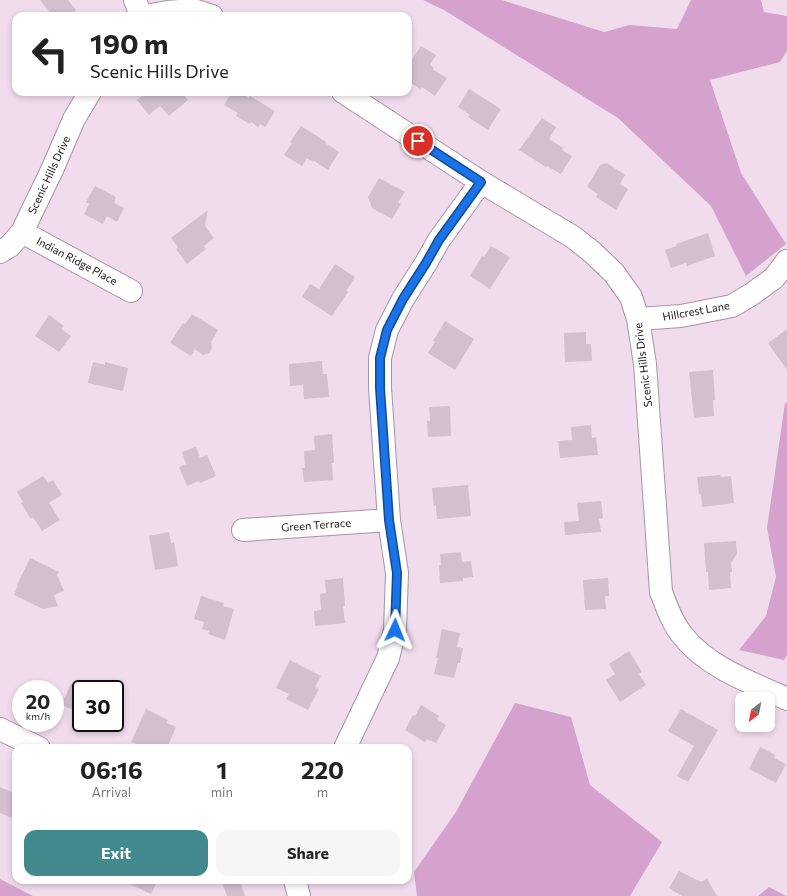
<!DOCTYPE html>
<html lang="en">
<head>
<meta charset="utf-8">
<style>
	:root { --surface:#fff; --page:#f6f6f6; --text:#222; --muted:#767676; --accent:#41898d }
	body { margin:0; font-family:Commissioner,sans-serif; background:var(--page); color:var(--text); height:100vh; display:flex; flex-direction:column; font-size:15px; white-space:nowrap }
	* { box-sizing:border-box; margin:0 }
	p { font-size:13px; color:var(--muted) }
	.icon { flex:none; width:22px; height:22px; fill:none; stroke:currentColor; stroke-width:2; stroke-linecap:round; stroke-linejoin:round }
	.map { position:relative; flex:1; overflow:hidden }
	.drawer { position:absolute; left:12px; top:744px; width:400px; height:140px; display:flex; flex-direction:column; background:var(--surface); border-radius:12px; box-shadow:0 2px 6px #0003 }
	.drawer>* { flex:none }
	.top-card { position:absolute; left:12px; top:12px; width:400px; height:84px; border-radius:12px; box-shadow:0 2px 6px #0003; background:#fff; color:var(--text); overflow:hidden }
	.needle { width:26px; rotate:212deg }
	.controls { position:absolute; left:735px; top:692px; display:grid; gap:8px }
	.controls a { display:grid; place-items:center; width:40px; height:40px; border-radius:8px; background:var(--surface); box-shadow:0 2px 6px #0003; font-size:20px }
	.speed { position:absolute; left:12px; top:680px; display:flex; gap:8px; font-size:20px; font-weight:700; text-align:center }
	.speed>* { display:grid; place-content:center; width:52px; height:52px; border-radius:50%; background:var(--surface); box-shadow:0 2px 6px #0003; line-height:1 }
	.speed small { font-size:10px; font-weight:400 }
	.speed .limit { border:2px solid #111; border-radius:6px; background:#fff; color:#111 }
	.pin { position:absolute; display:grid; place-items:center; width:34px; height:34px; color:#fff; margin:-17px; border:2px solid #fff; border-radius:50%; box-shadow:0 1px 4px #0007 }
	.me { position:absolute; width:44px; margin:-22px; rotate:2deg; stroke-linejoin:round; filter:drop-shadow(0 0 3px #0008) }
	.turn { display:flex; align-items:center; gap:14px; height:84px; padding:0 12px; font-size:18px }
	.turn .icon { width:52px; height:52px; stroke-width:2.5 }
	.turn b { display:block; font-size:28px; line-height:34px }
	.eta { display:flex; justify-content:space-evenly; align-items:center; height:68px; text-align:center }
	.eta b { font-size:24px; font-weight:700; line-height:28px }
	.cta { display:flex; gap:8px; margin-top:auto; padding:8px 12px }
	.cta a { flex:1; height:46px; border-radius:12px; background:var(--accent); color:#fff; font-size:16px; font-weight:700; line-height:46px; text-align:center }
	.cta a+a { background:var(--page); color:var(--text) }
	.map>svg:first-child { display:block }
	.green { fill:#d5a1cd }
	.building { fill:#d3bfcf }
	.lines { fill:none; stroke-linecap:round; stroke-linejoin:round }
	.minor-casing { stroke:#a693a3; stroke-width:24 }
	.minor { stroke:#fff; stroke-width:22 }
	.route-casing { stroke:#114b97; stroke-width:10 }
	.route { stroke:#1a73e8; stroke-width:7 }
	.labels { text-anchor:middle; stroke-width:3; stroke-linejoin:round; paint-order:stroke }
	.street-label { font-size:11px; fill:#1b141a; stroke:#fff }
</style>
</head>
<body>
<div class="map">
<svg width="787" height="896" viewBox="0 0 787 896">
	<rect width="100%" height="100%" fill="#f1dced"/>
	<path class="green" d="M 423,0 L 502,0 L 604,32 L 630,25 L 677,29 L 691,0 L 761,0 L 764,12 L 787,16 L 787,51 L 780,62 L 710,80 L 741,173 L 786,244 L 746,276 L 711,206 L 618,118 L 444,10 Z
		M 785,403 L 787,403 L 787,655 L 784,660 L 739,650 L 766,616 L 776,577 L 767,528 Z
		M 515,703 L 571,717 L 590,785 L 662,842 L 630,896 L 417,896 L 414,872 L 456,812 Z
		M 0,879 L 33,896 L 0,896 Z
		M 769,887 L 786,896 L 758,896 Z"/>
	<path class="building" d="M 40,0 L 68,0 L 76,10 L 70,16 L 53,16 Z
		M 421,46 L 436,55 L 430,65 L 434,68 L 433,70 L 447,78 L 435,96 L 422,87 L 420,89 L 408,81 L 408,65 Z
		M 469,89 L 501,109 L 488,130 L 468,117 L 470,115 L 458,107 Z
		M 146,92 L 181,92 L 188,100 L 169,116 L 160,106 L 149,115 L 137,100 Z
		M 232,92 L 240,92 L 249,98 L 250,96 L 275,111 L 265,127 L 260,124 L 258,127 L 251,122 L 250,124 L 236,116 L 238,113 L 224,105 Z
		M 542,118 L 556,127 L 549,139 L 563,148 L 562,150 L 572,156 L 561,174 L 547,166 L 546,167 L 519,150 Z
		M 301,126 L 326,142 L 325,143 L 339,152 L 328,170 L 314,161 L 313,162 L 307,158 L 302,166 L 284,155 L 292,143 L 290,142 Z
		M 607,163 L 625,175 L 620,184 L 628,189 L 616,210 L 596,197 L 598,194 L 587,187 L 600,165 Z
		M 379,178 L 405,192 L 398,203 L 401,204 L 392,219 L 372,208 L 368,197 Z
		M 95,186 L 116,197 L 114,203 L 124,208 L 117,222 L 107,216 L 103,224 L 84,214 L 89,204 L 86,202 Z
		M 208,210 L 205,226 L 214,238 L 204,246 L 206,249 L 187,264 L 176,249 L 178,247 L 171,238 Z
		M 708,233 L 715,256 L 687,266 L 686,263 L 671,268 L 665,250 L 677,246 L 676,244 Z
		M 491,246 L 510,257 L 490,289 L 470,276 L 482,256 L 484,257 Z
		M 335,264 L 355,277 L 346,291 L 348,292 L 332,316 L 302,297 L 310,284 L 319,289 Z
		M 192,314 L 218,330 L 211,342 L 212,348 L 209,353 L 203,355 L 195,349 L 191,356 L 170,343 L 183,323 L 185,324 Z
		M 49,315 L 64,326 L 61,329 L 71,336 L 59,352 L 35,336 Z
		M 445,321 L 474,339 L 455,370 L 428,353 L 435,342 L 433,341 Z
		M 787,329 L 787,370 L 768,343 Z
		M 586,332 L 586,344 L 591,344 L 592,361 L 565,362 L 564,333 Z
		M 322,361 L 323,374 L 327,374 L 329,397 L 304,399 L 303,385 L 290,386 L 289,364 Z
		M 93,362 L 105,365 L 105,362 L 128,368 L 123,391 L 88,383 Z
		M 713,370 L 715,400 L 713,400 L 714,416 L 694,418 L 689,372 Z
		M 450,406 L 451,436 L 428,437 L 427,421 L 430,421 L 429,407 Z
		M 591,425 L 592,438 L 596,437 L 598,455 L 560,458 L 558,441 L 572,440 L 571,427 Z
		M 332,434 L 334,463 L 332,463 L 333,480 L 304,482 L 302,468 L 305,468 L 304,451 L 315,450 L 314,436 Z
		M 196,447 L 200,458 L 207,455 L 216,476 L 200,483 L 199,481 L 187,486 L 179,467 L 186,464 L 182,452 Z
		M 720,475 L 721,477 L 731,476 L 734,503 L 702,507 L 701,494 L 699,494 L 697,477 Z
		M 43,476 L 48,483 L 53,480 L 62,495 L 49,503 L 60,520 L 42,531 L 33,517 L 31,519 L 21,503 L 23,502 L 17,492 Z
		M 468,485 L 471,516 L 437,519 L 436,506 L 434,506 L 432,488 Z
		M 601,501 L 603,518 L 599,519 L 601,532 L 565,535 L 564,522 L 579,521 L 577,503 Z
		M 169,532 L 171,543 L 174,542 L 178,566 L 155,570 L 149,536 Z
		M 736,541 L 737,554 L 731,563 L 732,572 L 730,572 L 731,588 L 709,590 L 708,572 L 706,572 L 704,543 Z
		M 461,552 L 462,562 L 471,561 L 473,577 L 463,578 L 463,581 L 440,583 L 439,565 L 441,565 L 440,554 Z
		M 30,558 L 59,572 L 57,575 L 64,591 L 54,595 L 58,606 L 43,609 L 14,595 L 18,585 L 17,585 Z
		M 343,578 L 345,606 L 343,606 L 345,623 L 315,626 L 314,611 L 321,610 L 320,594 L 326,593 L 325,580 Z
		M 608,578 L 609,596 L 605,596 L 606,609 L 585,610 L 583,580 Z
		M 201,596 L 224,603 L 223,606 L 234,609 L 225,640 L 208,634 L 209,631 L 202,629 L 204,622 L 194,619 Z
		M 442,629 L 460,633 L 457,647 L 463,648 L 460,663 L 458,663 L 454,678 L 434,674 L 438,658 L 436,658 Z
		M 629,651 L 642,672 L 639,674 L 646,685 L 620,702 L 606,680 L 615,674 L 609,664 Z
		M 290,660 L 321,676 L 315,687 L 319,689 L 308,710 L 286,699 L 289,694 L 276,688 Z
		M 71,684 L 81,689 L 81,713 L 61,705 Z
		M 421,705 L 439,716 L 437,719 L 446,725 L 436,743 L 427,739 L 425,742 L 405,730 L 413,715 L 415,716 Z
		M 146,709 L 168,720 L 167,723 L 176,727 L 167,748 L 144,748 L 131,742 Z
		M 681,709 L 718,730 L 688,782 L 677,776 L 694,746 L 668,731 Z
		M 760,747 L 775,755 L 774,758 L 786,764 L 776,783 L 749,769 Z
		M 0,787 L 16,794 L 16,820 L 0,813 Z
		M 679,871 L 701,882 L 707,879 L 717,896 L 682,896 L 669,888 Z
		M 121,880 L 158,880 L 151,894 Z
		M 221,880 L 240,880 L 245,896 L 227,896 Z"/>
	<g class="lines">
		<g class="minor-casing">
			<path id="minor" d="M 135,0 L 141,16
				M 146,16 L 167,12 L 193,10 L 212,16
				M 343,92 L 481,182 L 573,237 L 592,252 L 614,273 L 631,297 L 638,319 L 645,364 L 661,592 C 667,607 672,623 683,636 C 707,667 752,683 787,699
				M 22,232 L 131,291
				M 0,252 L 10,246 L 22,232 L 52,170 L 74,119 L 90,92
				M 638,319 L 681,316 L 732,306 L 752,294 L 774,278 L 787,261
				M 243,530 L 389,520
				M 0,729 L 39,748
				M 345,748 L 388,658 L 395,630 L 397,573 L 389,520 L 380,388 L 380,358 L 387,330 L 403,299 L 426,263 L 439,240 L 481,182
				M 295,880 L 299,896"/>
		</g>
		<use href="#minor" class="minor"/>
	</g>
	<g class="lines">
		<g class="route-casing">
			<path id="route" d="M 395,630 L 397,573 L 389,520 L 380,388 L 380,358 L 387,330 L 403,299 L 426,263 L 439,240 L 481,182 L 418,141"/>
		</g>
		<use href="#route" class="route"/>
	</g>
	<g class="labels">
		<g class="street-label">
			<text transform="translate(49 175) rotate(-65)" y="4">Scenic Hills Drive</text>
			<text transform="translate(77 261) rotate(28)" y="4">Indian Ridge Place</text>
			<text transform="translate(696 311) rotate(-10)" y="4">Hillcrest Lane</text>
			<text transform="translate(643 365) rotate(-97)" y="4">Scenic Hills Drive</text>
			<text transform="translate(316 525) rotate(-4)" y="4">Green Terrace</text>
		</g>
	</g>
</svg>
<div class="controls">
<a><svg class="needle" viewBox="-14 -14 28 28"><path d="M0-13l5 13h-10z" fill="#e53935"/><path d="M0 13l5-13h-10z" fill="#767676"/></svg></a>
</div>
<div class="speed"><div>20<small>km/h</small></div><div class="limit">30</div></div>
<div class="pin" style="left:418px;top:141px;background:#d93025"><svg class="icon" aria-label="arrive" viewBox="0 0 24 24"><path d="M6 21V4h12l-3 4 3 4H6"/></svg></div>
<svg class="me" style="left:395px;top:630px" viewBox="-20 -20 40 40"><path d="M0-17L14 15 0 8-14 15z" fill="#1a73e8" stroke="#fff" stroke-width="4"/></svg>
<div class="top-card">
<div class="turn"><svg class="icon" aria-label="left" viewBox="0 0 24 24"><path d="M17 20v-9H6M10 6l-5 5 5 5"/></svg><div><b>190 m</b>Scenic Hills Drive</div></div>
</div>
<section class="drawer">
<div class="eta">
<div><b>06:16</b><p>Arrival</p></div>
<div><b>1</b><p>min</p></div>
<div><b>220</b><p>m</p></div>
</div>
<div class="cta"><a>Exit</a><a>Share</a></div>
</section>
</div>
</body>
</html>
